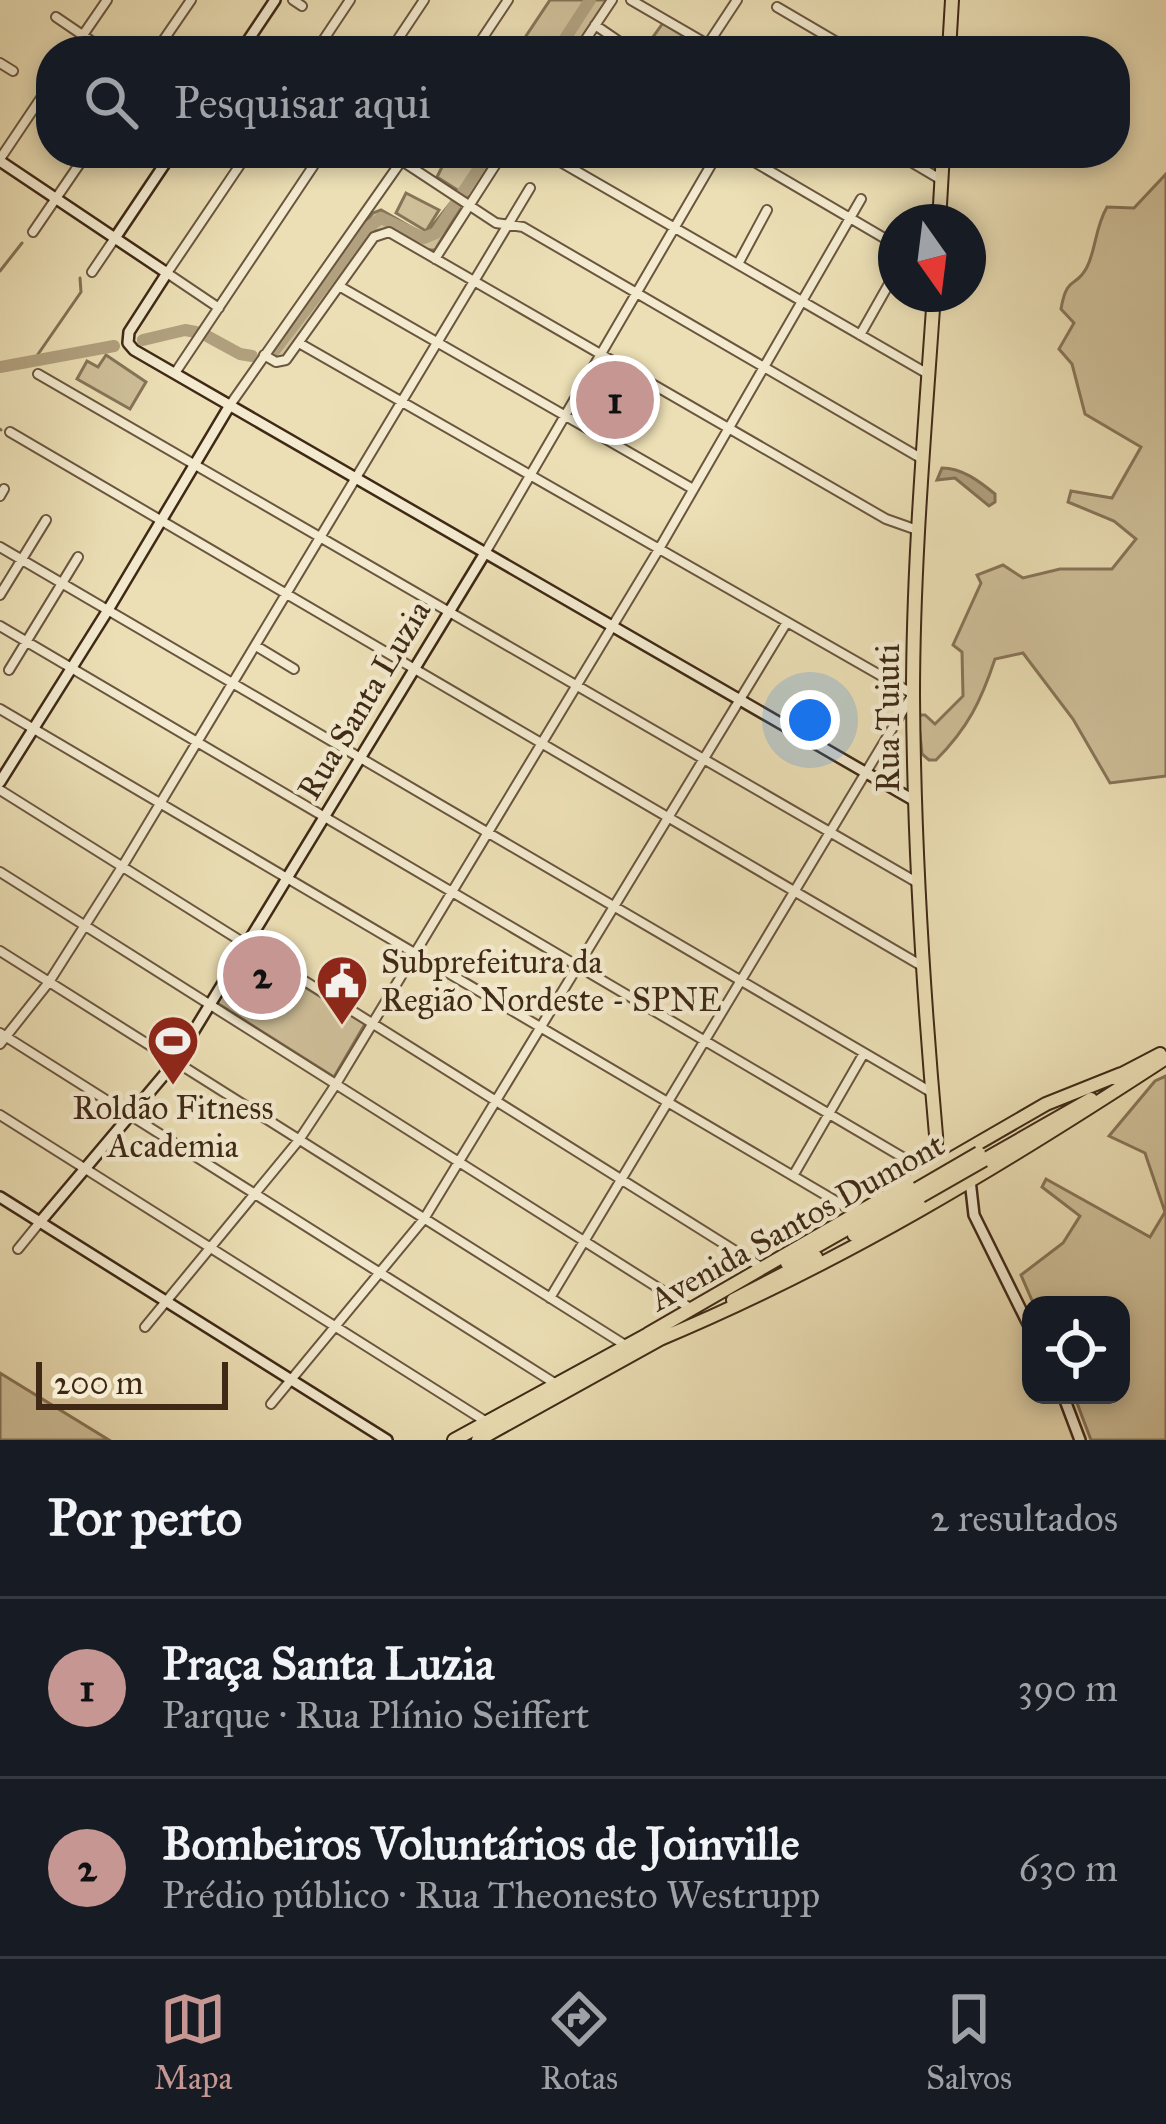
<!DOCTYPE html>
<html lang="pt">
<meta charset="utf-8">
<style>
:root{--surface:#171b24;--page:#20242c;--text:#f1f3f6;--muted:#9ea1a6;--line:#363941;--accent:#c59692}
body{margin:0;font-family:"IM FELL Great Primer",serif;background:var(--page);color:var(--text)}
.controls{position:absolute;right:36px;bottom:36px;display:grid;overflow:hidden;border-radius:24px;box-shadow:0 6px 18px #0003}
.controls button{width:108px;height:108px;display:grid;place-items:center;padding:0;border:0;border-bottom:3px solid var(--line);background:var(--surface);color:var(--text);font:60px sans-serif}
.compass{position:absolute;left:878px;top:204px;width:108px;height:108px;border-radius:50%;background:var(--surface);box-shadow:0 6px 18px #0003;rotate:166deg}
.scale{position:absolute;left:36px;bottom:30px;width:192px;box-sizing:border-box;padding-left:12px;border:6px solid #3f2916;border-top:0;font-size:33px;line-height:42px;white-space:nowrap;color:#3f2916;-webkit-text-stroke:9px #f3eacf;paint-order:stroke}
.you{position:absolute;left:810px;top:720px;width:42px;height:42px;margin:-30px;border:9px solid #fff;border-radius:50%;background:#1a73e8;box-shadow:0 0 0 18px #1a73e833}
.badge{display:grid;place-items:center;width:78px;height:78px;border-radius:50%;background:var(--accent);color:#111;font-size:39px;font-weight:700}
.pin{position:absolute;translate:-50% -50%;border:6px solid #fff;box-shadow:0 3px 12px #0006}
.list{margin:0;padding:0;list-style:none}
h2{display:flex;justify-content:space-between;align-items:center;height:156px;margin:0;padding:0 48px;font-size:51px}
h2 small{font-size:39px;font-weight:400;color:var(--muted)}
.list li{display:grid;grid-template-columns:78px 1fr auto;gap:36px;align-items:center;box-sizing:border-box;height:180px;padding:0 48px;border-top:3px solid var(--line)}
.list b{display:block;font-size:45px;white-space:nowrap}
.list p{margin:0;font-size:39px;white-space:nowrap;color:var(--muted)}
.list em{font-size:39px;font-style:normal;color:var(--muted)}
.icon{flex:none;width:66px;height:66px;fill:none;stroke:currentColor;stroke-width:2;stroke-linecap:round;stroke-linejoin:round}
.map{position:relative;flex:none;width:1166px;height:1440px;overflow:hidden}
.search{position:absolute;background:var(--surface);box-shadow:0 6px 18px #0003;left:36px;right:36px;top:36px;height:132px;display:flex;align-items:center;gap:30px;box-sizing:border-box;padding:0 42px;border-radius:48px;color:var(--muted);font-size:45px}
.sheet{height:516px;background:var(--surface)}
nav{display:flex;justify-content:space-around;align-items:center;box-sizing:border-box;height:168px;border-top:3px solid var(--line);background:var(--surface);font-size:33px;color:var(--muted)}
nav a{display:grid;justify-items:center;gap:6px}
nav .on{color:var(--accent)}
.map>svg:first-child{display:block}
.green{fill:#cfc09a;stroke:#877458;stroke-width:3}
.water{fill:#b1a17f;stroke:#837155;stroke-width:3}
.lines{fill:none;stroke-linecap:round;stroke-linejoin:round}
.stream{stroke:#837155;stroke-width:3}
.river{stroke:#b1a17f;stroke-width:12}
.street-casing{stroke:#6a563e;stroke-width:12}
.secondary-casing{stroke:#3f2916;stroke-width:14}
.primary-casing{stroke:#3f2916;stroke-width:16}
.street{stroke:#f3eacf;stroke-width:8}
.secondary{stroke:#f3eacf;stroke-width:9}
.primary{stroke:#ecdfb5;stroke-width:12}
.primary-bridge-casing{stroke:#3f2916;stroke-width:16;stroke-linecap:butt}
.primary-bridge{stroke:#ecdfb5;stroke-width:12}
.labels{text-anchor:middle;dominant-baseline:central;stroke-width:9;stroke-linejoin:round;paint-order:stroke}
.street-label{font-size:33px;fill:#3f2916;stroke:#f3eacf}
.poi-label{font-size:33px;fill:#3f2916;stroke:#f3eacf;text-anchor:start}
</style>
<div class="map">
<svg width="1166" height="1440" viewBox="0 0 1166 1440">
<rect width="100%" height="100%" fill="#ecdfb5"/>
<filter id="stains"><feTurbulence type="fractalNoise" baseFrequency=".00167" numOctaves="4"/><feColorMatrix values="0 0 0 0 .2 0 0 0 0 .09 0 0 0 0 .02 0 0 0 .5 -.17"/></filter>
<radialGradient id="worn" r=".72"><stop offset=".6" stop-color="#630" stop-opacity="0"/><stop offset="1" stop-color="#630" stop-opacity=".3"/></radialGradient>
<!-- green -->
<path class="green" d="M 550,0 L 607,0 L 574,51 L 516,51 Z
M 663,23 L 707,51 L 653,51 L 653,37 Z
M 449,153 L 497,153 L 470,198 L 437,177 Z
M 1166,174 L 1166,776 L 1110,783 L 1073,719 L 1023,653 L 995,659 C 981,701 968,728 936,760 L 929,760 L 922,754 L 918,715 L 925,715 L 935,724 L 963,696 L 962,652 L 953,645 L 981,583 L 977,575 L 1003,565 L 1023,578 L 1060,569 L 1112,569 L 1136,539 L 1114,521 L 1068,502 L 1071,491 L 1112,498 L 1141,447 L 1085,414 L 1072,364 L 1059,349 L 1074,323 L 1061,309 C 1067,274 1076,289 1087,267 C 1096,249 1095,228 1107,207 L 1134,208 Z
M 406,193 L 439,210 L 426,231 L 396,213 Z
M 453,200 L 461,205 L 459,210 L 435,250 L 424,250 L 390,228 L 375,231 L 289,355 L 279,360 L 271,356 L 373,213 L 381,210 L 425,235 Z
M 106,355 L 146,382 L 130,409 L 77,379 L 87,361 L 98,367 Z
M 603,362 L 654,390 L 626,440 L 575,410 Z
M 248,952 L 365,1024 L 334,1077 L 217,1003 Z
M 1166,1076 L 1166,1440 L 1091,1440 L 1074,1395 L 1121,1395 L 1121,1305 L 1034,1305 L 1021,1275 L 1063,1243 L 1080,1216 L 1042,1187 L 1046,1179 L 1150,1237 L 1165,1212 L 1145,1153 L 1109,1136 L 1155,1081 Z
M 0,1373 L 109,1440 L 0,1440 Z"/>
<!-- water -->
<path class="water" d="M 942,468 C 962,468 979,481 995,494 L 995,502 L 989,506 L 955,478 L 937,480 Z"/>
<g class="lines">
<!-- stream -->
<path class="stream" d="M 0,271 L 22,243
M 34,360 L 81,292 L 80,278
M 0,429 L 1,430"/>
<!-- river -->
<path class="river" d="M 557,51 L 590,0
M 207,336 L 240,354 L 252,356
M 143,340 L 185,330 L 196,332
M 274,351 L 370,226 L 381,218 L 424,238 L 436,233 L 489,153
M 0,367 L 114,346"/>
<!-- street casing -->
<g class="street-casing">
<path id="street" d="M 293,0 L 302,6
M 631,0 L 719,51
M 777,7 L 852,51
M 56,17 L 106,51
M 595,25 L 633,51
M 708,44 L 737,0
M 72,51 L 107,0
M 156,51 L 191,0
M 316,51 L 350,0
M 390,51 L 424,0
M 474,51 L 508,0
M 578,51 L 612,0
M 0,63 L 13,71
M 545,153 L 928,374
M 739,153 L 896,245
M 896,153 L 940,179
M 0,159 L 51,83
M 402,161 L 496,223 L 523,227 L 924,460
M 33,232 L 87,153
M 435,259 L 503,153
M 738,264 L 767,210
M 92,272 L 115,238
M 339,286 L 693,489
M 219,308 L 167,273 L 248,153
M 860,335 L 890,282
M 299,343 L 913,694 L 550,1298
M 264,355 L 276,362 L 286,360 L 374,237 L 389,232 L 886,519 L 920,531
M 175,373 L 322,153
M 38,374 L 918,883
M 230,405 L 407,153
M 10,432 L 922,966
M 0,496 L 4,489
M 0,547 L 931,1092
M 485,553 L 718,153
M 0,595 L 46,520
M 0,626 L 904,1158
M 256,646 L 294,669
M 9,670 L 78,557
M 0,709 L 856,1213
M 0,790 L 761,1267
M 0,872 L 690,1308
M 0,951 L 625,1345
M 0,1033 L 556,1384
M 0,1044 L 49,982 L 122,867 L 530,188
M 0,1115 L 485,1421
M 793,1176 L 864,1053
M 18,1249 L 40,1222
M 145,1327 L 299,1140 L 336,1084 L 659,549 L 861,199
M 271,1404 L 424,1219 L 787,622"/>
</g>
<!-- secondary casing -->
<g class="secondary-casing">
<path id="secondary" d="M 241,51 L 275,0
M 0,161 L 167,273 L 129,332 L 128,343 L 134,350 L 915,801
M 115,238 L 172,153
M 0,782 L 108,610 L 230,405
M 970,1180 L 974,1215 L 1031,1330
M 0,1197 L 387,1440
M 40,1222 L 175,1062 L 485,553
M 1063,1395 L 1080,1440"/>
</g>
<!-- primary casing -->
<g class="primary-casing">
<path id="primary" d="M 949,51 L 952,0
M 939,222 L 943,153
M 934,294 C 925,427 913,563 913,696 C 914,843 923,990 936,1135 C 938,1157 924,1180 945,1194
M 1114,1078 L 1160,1054
M 984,1160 L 1091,1099
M 854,1235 L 921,1196
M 787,1263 L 917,1189
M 733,1300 L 816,1257
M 648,1334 L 1046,1104 L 1121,1074
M 660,1339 C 838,1265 1004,1164 1166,1058
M 454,1440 L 652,1332
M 478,1440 L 662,1338"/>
</g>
<!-- street -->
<use href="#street" class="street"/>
<!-- secondary -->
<use href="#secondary" class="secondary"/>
<!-- primary -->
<use href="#primary" class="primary"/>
<!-- primary-bridge casing -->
<g class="primary-bridge-casing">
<path id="primary-bridge" d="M 917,1189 L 979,1153
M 921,1196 L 984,1160"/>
</g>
<!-- primary-bridge -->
<use href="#primary-bridge" class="primary-bridge"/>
</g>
<!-- icons -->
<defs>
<g id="civic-pin" transform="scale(2.7)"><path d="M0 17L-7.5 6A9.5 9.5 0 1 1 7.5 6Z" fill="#8f2418" stroke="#f3eacf"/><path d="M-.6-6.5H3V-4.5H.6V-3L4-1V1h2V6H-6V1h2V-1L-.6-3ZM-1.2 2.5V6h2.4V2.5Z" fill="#fff"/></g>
<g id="stadium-pin" transform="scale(2.7)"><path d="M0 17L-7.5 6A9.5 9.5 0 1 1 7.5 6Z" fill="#8f2418" stroke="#f3eacf"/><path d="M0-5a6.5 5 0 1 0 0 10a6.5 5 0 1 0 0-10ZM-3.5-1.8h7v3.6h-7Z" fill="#fff"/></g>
</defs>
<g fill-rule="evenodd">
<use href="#civic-pin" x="342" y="981"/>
<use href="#stadium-pin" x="173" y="1041"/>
</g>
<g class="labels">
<!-- street labels -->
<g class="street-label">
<text transform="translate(364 700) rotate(-59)">Rua Santa Luzia</text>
<text transform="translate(888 718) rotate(-90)">Rua Tuiuti</text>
<text transform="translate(797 1222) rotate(-29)">Avenida Santos Dumont</text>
</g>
<!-- poi labels -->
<g class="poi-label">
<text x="381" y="962">Subprefeitura da<tspan x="381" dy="38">Região Nordeste - SPNE</tspan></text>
<text x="173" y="1108" text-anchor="middle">Roldão Fitness<tspan x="173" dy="38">Academia</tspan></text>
</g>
</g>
<rect width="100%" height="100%" filter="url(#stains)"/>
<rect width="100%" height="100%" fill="url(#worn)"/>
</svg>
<div class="controls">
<button><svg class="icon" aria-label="locate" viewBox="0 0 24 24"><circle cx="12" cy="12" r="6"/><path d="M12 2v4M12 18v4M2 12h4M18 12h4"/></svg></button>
</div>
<svg class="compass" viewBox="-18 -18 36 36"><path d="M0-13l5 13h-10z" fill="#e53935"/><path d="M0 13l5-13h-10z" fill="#9ea1a6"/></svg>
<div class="scale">200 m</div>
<div class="you"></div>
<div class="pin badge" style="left:615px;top:400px">1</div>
<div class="pin badge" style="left:262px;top:975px">2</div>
<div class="search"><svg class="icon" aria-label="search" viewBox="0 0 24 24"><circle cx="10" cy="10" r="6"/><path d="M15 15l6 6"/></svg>Pesquisar aqui</div>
</div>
<section class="sheet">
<h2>Por perto<small>2 resultados</small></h2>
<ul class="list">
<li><span class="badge">1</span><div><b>Praça Santa Luzia</b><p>Parque · Rua Plínio Seiffert</p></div><em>390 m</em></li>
<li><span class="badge">2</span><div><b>Bombeiros Voluntários de Joinville</b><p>Prédio público · Rua Theonesto Westrupp</p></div><em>630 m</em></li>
</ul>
</section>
<nav>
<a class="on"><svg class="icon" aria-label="map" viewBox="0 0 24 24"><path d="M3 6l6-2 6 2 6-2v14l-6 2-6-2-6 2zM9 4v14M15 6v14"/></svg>Mapa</a>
<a><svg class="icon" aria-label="directions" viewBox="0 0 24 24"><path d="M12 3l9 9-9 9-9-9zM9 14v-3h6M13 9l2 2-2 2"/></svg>Rotas</a>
<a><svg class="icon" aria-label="saved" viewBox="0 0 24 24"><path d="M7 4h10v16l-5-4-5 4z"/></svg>Salvos</a>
</nav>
